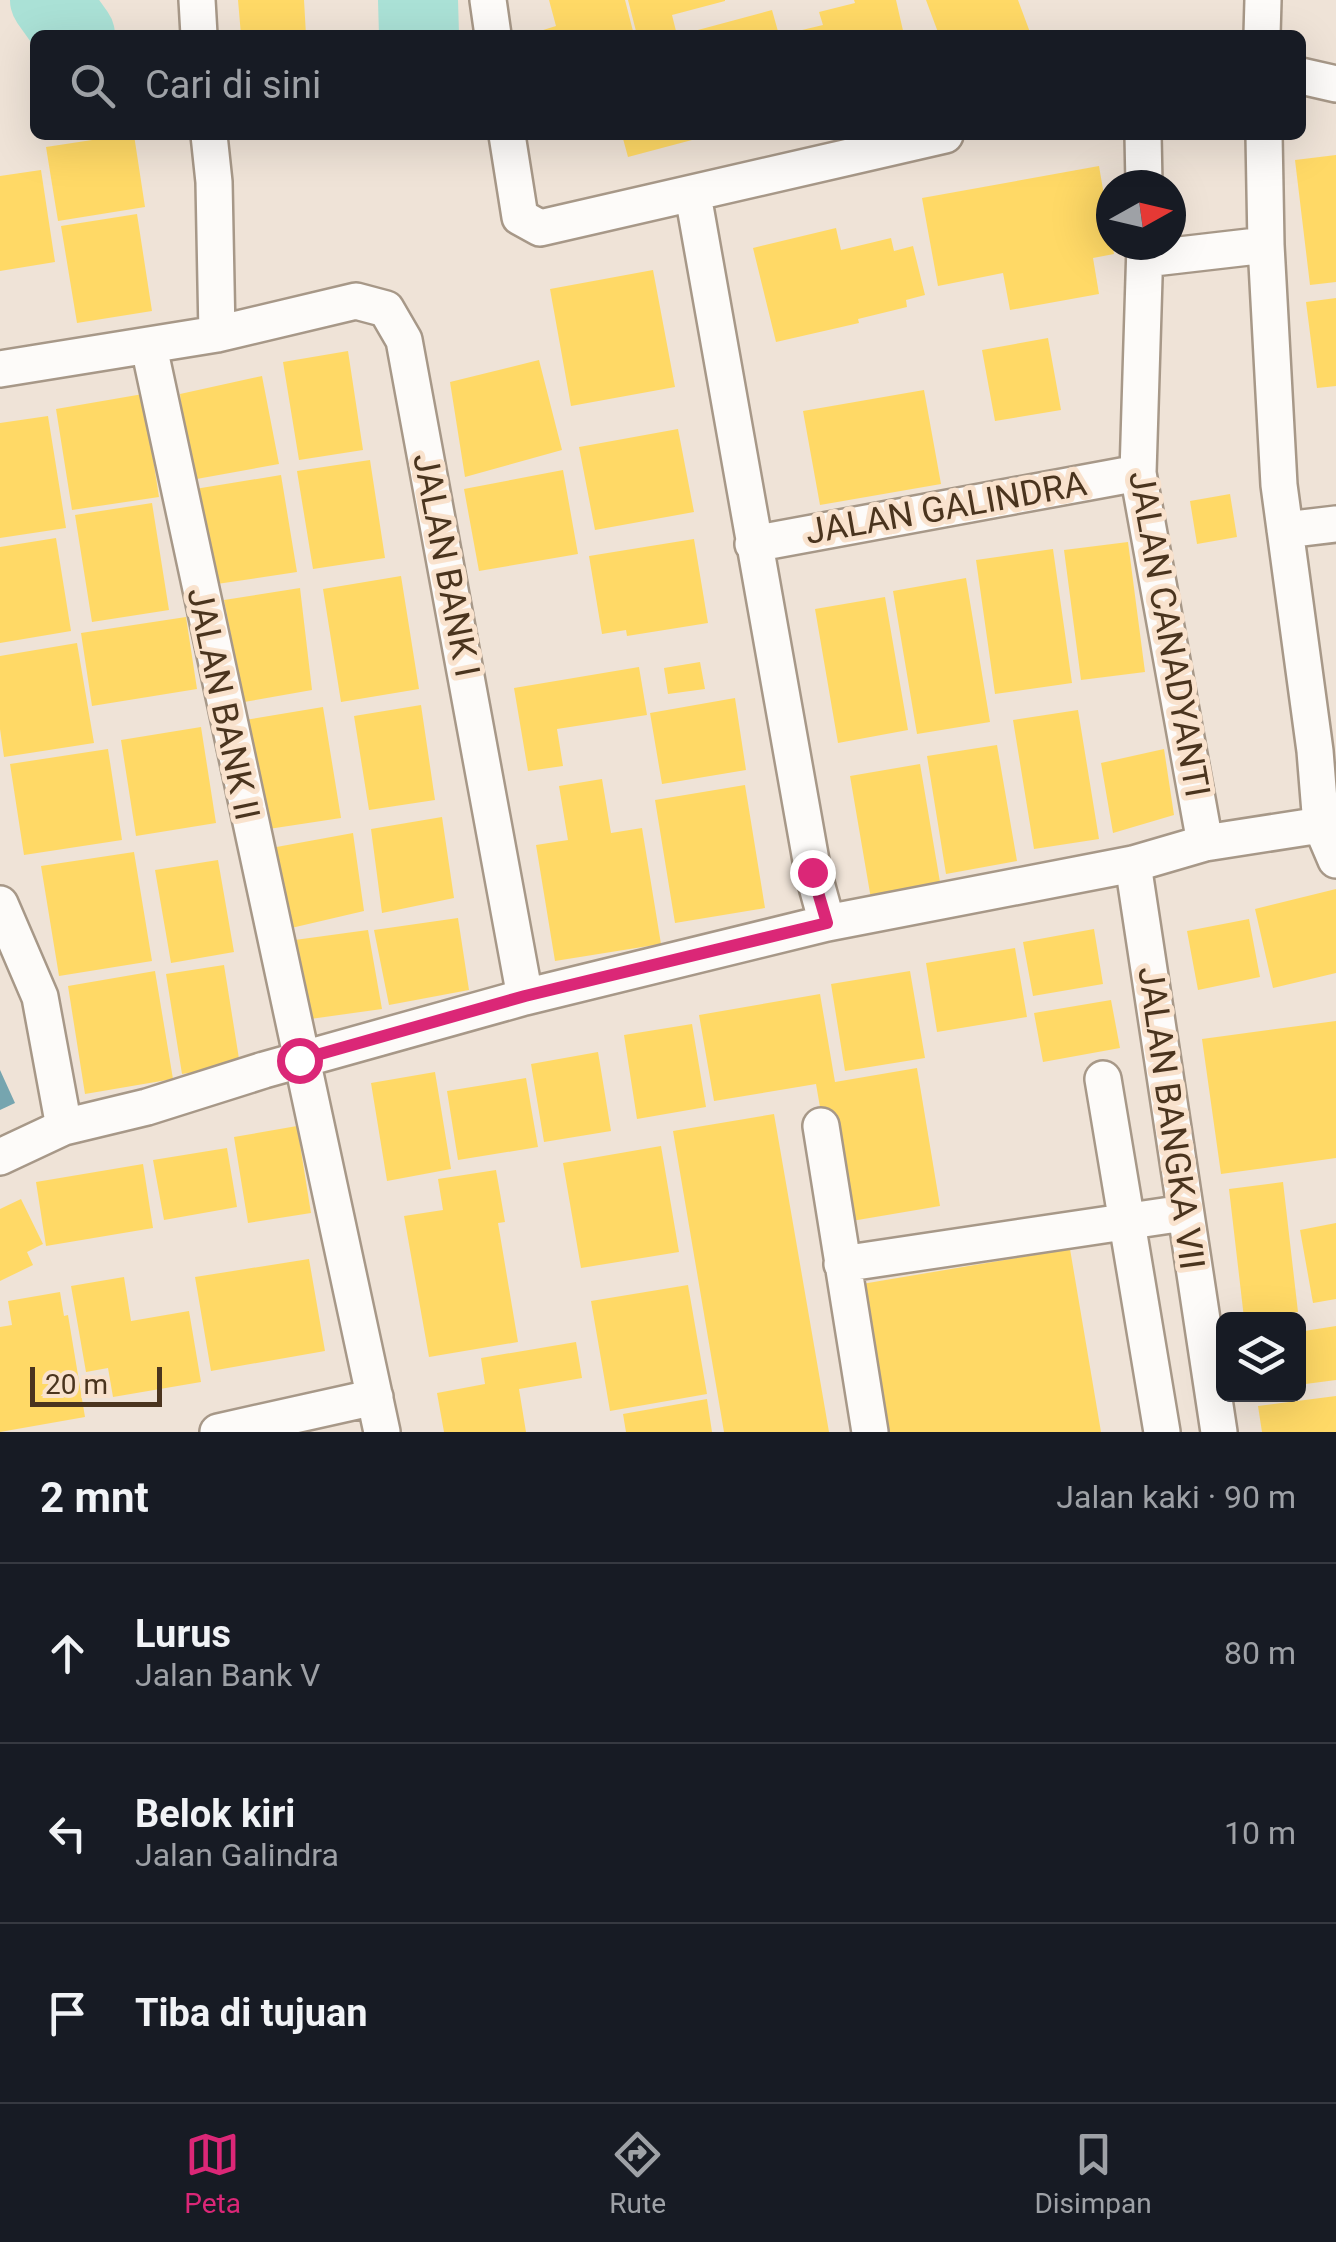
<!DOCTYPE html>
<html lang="id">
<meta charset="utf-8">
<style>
:root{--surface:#171b24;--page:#242831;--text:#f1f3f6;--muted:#9ea1a6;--line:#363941;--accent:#db2777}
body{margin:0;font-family:Roboto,sans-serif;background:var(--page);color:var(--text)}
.controls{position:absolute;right:30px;bottom:30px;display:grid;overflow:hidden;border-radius:15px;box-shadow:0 10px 40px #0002}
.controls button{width:90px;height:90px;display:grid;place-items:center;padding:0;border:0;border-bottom:2px solid var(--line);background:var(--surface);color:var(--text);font:50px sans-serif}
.compass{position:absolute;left:1096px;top:170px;width:90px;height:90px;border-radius:50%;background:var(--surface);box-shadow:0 10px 40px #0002;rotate:82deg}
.scale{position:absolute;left:30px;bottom:25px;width:132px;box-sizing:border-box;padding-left:10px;border:5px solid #4a341e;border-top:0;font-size:28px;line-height:35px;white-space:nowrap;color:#4a341e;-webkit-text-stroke:8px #f9e2cd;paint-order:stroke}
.stop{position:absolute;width:30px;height:30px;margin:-22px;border:8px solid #db2777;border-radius:50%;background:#fff}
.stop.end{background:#db2777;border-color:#fff;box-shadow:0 2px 10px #0008}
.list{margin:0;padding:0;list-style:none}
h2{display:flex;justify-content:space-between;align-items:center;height:130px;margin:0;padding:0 40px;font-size:42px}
h2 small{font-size:32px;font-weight:400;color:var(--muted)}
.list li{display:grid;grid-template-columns:65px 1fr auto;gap:30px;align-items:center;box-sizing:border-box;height:180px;padding:0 40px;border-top:2px solid var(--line)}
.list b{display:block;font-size:38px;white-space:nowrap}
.list p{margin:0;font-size:32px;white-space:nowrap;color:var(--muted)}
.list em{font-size:32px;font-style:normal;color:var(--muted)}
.icon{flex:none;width:55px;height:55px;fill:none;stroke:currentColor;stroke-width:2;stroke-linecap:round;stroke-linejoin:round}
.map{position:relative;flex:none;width:1336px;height:1432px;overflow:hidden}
.search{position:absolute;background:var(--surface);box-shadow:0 10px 40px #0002;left:30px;right:30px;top:30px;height:110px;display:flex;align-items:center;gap:25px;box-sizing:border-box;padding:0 35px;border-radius:15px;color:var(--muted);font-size:38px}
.sheet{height:670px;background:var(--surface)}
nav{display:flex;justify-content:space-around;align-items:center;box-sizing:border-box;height:140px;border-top:2px solid var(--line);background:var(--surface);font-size:28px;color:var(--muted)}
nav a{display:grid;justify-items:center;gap:5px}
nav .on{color:var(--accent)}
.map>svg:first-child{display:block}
.homes{fill:#ffd966}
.public{fill:#76a5af}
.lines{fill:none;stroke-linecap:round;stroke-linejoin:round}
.river{stroke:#aae1d6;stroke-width:80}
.minor-casing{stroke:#a79888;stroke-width:40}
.minor{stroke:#fdfbf9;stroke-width:35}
.route{stroke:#db2777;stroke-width:12}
.labels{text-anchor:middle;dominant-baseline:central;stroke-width:10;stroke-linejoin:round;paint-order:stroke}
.street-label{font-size:35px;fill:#4a341e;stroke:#f9e2cd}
</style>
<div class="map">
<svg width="1336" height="1432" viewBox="0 0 1336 1432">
<rect width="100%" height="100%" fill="#efe3d7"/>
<!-- homes -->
<path class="homes" d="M 238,0 L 304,0 L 306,35 L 241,35 Z
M 549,0 L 625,0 L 634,35 L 527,35 L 556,26 Z
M 628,0 L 725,0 L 725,1 L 672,15 L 677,35 L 637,35 Z
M 854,0 L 896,0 L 904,35 L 803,35 L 802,30 L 823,25 L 819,12 L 855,3 Z
M 926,0 L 1018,0 L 1031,35 L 939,35 Z
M 772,10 L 779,35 L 684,35 L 683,34 Z
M 125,135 L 134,135 L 145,207 L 58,221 L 46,147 Z
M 622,135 L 706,135 L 707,136 L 628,157 Z
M 1336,155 L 1336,282 L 1310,285 L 1295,160 Z
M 1099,166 L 1114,254 L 1093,258 L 1099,294 L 1010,310 L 1003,273 L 938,286 L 922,198 Z
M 41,170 L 55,262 L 0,271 L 0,176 Z
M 137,214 L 152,311 L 77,323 L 61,226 Z
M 836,228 L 841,250 L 891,238 L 894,251 L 913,246 L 925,295 L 906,300 L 907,307 L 858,319 L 859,323 L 776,342 L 753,248 Z
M 653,270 L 675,387 L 571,406 L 550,289 Z
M 1336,298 L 1336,386 L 1317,388 L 1306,302 Z
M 1048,338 L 1061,410 L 995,421 L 982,350 Z
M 348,351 L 363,450 L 299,460 L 283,362 Z
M 539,360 L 562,450 L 465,477 L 450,382 Z
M 262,376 L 279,464 L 191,480 L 180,394 Z
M 924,390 L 941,484 L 820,505 L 803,411 Z
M 143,394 L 159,497 L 72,510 L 56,409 Z
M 48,416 L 66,528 L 0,538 L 0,423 Z
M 678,429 L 694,512 L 595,530 L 579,447 Z
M 370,460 L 385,558 L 313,569 L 297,471 Z
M 563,470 L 578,554 L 479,571 L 464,489 Z
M 281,475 L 297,572 L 210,585 L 195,489 Z
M 1230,494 L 1237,537 L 1197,544 L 1190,501 Z
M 152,503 L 169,610 L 92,622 L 75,515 Z
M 56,538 L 71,631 L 0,643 L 0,547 Z
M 694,539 L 708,623 L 627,636 L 626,630 L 602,634 L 589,556 Z
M 1128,542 L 1145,672 L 1081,680 L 1064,550 Z
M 1053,549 L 1072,683 L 995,694 L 976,560 Z
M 401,576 L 419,689 L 341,702 L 323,589 Z
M 966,578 L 990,722 L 917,734 L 893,591 Z
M 300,588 L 312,690 L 244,702 L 224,600 Z
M 885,597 L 908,730 L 838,743 L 815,609 Z
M 186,617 L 197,689 L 92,706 L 81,633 Z
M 77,643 L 94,743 L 4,757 L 0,729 L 0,656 Z
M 700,662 L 705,689 L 668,694 L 664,668 Z
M 639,667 L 647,715 L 557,729 L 563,766 L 528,771 L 514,688 Z
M 735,698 L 746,770 L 662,784 L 650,713 Z
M 421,705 L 435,800 L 369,810 L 354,716 Z
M 323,707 L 341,818 L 262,830 L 245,720 Z
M 1078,710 L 1099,839 L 1034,849 L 1013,720 Z
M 201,727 L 216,823 L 136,836 L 121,740 Z
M 997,745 L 1017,861 L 946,874 L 927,756 Z
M 108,749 L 122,840 L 24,855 L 10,764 Z
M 1164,749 L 1174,815 L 1113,833 L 1101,763 Z
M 920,764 L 941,888 L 871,899 L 850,776 Z
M 602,779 L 611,833 L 642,828 L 661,944 L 555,961 L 536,845 L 568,840 L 559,786 Z
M 745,785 L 765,908 L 675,923 L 655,800 Z
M 442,817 L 454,898 L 382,913 L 371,829 Z
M 353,833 L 364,911 L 287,929 L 271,848 Z
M 134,852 L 152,961 L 59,976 L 41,866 Z
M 218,860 L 234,952 L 171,963 L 155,870 Z
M 1336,889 L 1336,973 L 1273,988 L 1255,909 Z
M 458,918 L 469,990 L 389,1005 L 374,930 Z
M 1249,919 L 1260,977 L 1198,990 L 1187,931 Z
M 1094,929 L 1103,984 L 1033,996 L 1023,942 Z
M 368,930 L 382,1009 L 296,1021 L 280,942 Z
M 1015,948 L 1027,1017 L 937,1032 L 926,963 Z
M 224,965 L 240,1065 L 182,1074 L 166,974 Z
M 155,971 L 173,1079 L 85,1094 L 68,986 Z
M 910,971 L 925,1058 L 845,1071 L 831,984 Z
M 820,994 L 835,1082 L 917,1068 L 940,1206 L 840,1223 L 816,1084 L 714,1101 L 699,1015 Z
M 1111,1000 L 1120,1048 L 1043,1062 L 1034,1013 Z
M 1336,1021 L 1336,1158 L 1221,1174 L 1202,1039 Z
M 692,1024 L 706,1107 L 637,1119 L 624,1035 Z
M 598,1052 L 611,1131 L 544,1142 L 531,1064 Z
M 435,1072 L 451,1169 L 387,1181 L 371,1083 Z
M 526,1078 L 538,1147 L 458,1160 L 447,1091 Z
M 774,1114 L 795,1235 L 829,1432 L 724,1432 L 673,1131 Z
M 297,1126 L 311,1213 L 248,1223 L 234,1137 Z
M 661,1146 L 679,1252 L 581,1268 L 563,1163 Z
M 227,1148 L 237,1207 L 164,1220 L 153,1160 Z
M 143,1164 L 153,1228 L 46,1246 L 36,1182 Z
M 496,1170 L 505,1222 L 498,1223 L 518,1342 L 429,1357 L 404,1216 L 443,1210 L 438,1179 Z
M 1283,1182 L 1298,1312 L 1244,1318 L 1229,1189 Z
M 21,1199 L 43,1244 L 27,1252 L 33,1265 L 0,1281 L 0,1209 Z
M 1336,1223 L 1336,1299 L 1313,1303 L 1300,1230 Z
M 1070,1249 L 1101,1432 L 881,1432 L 856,1285 Z
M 309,1259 L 325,1351 L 211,1371 L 195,1277 Z
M 124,1277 L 131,1321 L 189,1311 L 201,1382 L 113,1397 L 108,1368 L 86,1372 L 71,1286 Z
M 688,1285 L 707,1394 L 610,1411 L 591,1301 Z
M 60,1292 L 64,1316 L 68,1315 L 85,1417 L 0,1432 L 0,1327 L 12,1325 L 8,1301 Z
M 1336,1326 L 1336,1380 L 1298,1385 L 1298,1332 Z
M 576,1342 L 582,1378 L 519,1389 L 526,1432 L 444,1432 L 437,1393 L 485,1384 L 481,1358 Z
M 1336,1396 L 1336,1432 L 1262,1432 L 1258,1406 Z
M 707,1399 L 712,1432 L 626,1432 L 623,1414 Z"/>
<!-- public -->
<path class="public" d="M 0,1070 L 15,1103 L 0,1110 Z"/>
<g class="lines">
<!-- river -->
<path class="river" d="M 50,0 L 75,35
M 418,0 L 419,35"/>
<!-- minor casing -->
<g class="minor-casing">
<path id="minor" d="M 197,0 L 199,35
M 488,0 L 493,35
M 1262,35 L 1263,0
M 1301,76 L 1336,84
M 209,135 L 214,182 L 217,334
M 507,135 L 520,217 L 540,228 L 945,135
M 1143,135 L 1144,185
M 1264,135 L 1266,245 L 1279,485 L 1315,751 L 1321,825 L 1336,860
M 693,195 L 813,872 L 827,923
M 1145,245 L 1138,473 L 1205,843
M 1145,259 L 1266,245
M 149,347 L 382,1432
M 0,369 L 217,334 L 356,301 L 386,309 L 404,340 L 525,997
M 1285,530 L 1336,524
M 753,544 L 1138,473
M 1133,864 L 1219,1432
M 0,904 L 40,997 L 64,1127
M 1103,1079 L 1162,1432
M 821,1126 L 870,1432
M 0,1157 L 64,1127 L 147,1107 L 264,1070 L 525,997 L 827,923 L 1133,864 L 1205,843 L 1321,825
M 842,1264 L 1184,1213
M 218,1432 L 375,1397"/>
</g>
<!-- minor -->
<use href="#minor" class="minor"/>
</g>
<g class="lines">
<!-- route -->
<path class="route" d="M 299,1060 L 525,996 L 827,923 L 812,872"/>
</g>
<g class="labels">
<!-- street labels -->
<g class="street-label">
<text transform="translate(946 508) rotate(-10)">JALAN GALINDRA</text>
<text transform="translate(446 565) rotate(79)">JALAN BANK I</text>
<text transform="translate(1169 634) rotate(80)">JALAN CANADYANTI</text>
<text transform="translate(223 704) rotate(78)">JALAN BANK II</text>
<text transform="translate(1171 1118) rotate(82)">JALAN BANGKA VII</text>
</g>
</g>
</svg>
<div class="controls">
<button><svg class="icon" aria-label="layers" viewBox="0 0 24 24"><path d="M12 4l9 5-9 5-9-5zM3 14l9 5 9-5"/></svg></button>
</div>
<svg class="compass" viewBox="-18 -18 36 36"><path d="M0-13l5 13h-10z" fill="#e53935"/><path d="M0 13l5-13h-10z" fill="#9ea1a6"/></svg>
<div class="scale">20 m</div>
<div class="stop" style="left:299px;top:1060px"></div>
<div class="stop end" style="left:812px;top:872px"></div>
<div class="search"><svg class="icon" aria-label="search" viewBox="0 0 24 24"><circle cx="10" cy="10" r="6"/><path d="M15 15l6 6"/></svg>Cari di sini</div>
</div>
<section class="sheet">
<h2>2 mnt<small>Jalan kaki · 90 m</small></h2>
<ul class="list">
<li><svg class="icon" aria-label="ahead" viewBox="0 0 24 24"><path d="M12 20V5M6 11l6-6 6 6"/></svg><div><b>Lurus</b><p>Jalan Bank V</p></div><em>80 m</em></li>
<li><svg class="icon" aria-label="left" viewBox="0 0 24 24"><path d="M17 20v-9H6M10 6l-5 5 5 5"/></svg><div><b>Belok kiri</b><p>Jalan Galindra</p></div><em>10 m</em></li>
<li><svg class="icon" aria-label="arrive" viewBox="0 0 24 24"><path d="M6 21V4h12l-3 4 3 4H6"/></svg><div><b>Tiba di tujuan</b></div></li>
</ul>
</section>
<nav>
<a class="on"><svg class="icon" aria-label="map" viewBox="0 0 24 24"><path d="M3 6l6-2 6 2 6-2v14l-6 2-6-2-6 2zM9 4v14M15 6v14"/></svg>Peta</a>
<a><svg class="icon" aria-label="directions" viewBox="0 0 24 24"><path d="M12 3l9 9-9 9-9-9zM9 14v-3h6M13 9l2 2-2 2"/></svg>Rute</a>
<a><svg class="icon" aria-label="saved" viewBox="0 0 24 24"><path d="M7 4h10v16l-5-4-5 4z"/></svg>Disimpan</a>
</nav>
